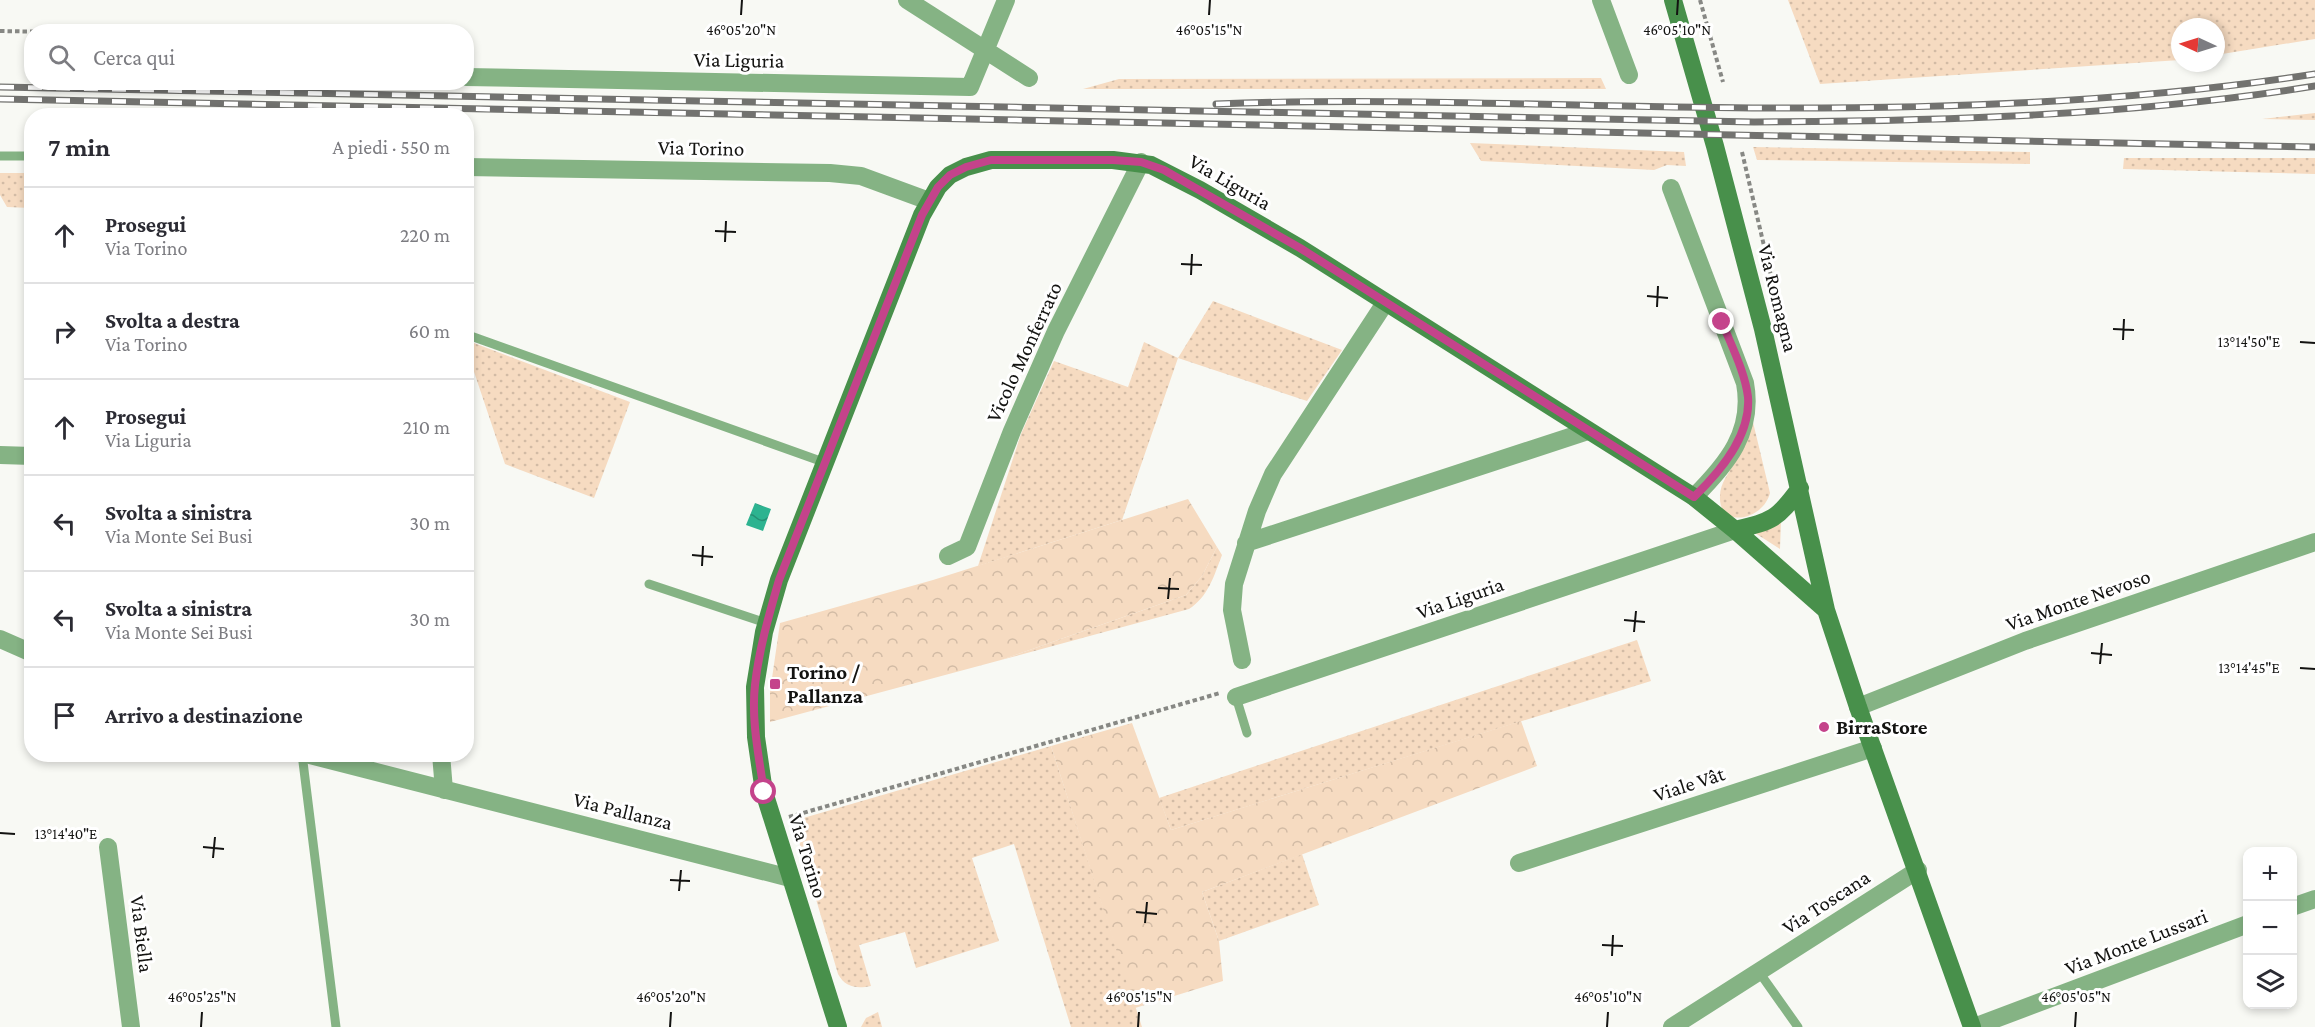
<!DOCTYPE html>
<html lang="it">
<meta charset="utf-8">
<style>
:root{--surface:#fff;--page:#f2f2f3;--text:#2b2b33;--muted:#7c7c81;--line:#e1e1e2}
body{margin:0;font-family:"Crimson Pro",serif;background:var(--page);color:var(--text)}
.controls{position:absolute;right:18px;bottom:18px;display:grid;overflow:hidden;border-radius:12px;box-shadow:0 3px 9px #0003}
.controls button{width:54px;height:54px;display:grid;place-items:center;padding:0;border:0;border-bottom:2px solid var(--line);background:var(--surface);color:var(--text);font:30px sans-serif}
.compass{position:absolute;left:2171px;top:18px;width:54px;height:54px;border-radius:50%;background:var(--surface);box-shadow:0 3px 9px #0003;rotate:274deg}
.stop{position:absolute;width:18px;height:18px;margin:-14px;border:4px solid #c4438b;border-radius:50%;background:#fff}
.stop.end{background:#c4438b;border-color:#fff;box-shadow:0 2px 6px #0008}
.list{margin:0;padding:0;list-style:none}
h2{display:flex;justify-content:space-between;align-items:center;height:78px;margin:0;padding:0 24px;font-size:26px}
h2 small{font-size:20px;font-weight:400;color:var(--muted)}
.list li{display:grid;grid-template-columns:39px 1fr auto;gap:18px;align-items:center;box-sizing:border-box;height:96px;padding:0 24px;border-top:2px solid var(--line)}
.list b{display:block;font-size:22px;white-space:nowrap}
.list p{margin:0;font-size:20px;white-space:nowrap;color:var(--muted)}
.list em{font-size:20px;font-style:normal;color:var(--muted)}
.icon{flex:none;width:33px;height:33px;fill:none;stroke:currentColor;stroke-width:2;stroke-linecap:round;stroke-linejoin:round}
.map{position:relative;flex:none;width:2315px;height:1027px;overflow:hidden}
.search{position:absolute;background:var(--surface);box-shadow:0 3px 9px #0003;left:24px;top:24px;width:450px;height:66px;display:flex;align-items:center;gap:15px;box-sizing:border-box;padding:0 21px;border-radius:24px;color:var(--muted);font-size:22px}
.panel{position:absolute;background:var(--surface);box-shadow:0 3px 9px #0003;left:24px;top:108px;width:450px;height:654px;border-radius:24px}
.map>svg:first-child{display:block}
.grass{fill:url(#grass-dots)}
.forest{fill:url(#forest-crowns)}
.water{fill:url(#water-waves)}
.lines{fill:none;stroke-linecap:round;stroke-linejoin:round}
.path{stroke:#878884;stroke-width:4;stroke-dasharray:4.5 3;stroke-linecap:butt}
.lane{stroke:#85b384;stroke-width:9}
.street{stroke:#85b384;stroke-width:18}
.secondary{stroke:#48904b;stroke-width:18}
.rail-casing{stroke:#72726f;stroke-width:7}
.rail{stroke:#fff;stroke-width:4.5;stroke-dasharray:14;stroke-linecap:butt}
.route{stroke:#c4438b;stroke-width:8}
.ticks{fill:none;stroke:#131311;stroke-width:2}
.poi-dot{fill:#c4438b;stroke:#fff;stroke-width:2}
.labels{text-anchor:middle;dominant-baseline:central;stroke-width:6;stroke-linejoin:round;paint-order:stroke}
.street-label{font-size:21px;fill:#131311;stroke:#fff}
.poi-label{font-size:21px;font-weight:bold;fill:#131311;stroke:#fff;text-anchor:start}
.ticks-label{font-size:15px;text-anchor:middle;fill:#131311;stroke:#fff;stroke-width:6;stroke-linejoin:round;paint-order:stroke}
</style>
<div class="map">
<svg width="2315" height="1027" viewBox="0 0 2315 1027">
<defs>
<pattern id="grass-dots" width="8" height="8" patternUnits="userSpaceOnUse" patternTransform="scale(1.5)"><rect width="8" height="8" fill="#f6dbc1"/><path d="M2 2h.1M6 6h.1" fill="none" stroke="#d2bba5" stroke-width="1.8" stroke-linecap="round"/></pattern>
<pattern id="forest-crowns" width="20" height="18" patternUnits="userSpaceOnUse" patternTransform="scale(1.5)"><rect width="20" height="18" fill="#f6dbc1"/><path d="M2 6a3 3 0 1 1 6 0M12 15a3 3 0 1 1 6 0" fill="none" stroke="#d2bba5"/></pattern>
<pattern id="water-waves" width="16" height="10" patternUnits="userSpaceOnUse" patternTransform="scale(1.5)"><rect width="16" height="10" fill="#2db390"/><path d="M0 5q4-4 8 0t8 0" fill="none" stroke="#259074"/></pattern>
</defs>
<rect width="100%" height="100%" fill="#f8f9f4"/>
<!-- grass -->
<path class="grass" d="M 1788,0 L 2315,0 L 2315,39 L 2216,55 L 2216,27 L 2180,27 L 2180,60 L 1820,84 Z
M 1601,78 L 1606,89 L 1083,89 L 1119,79 Z
M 2315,113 L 2315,120 L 2262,119 Z
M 1470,143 L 1684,152 L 1686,166 L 1667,165 L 1654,170 L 1481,161 Z
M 1753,147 L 2030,152 L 2030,164 L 1757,160 Z
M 2124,158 L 2315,158 L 2315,174 L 2123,169 Z
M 0,173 L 31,173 L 31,208 L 7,207 L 0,195 Z
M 1213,301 L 1342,350 L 1307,401 L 1178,358 L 1122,520 L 978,566 L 1021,434 L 1054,361 L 1128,387 L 1144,342 L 1178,358 Z
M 466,340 L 630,402 L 594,498 L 505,464 L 467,351 Z
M 1752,418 L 1770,493 C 1763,521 1718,529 1720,496 C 1720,483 1729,473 1735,462 C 1742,448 1747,433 1752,418 Z
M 1781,521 L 1780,549 L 1755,533 Z
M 1217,547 L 1222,555 C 1214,576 1208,597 1189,609 L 1001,660 L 1186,595 L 1202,576 Z
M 1637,640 L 1651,681 L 1171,830 L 1159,798 Z
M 1051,746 L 1142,1027 L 1071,1027 L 1014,844 L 972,858 L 999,941 L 916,968 L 905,932 L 859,945 L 871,986 C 856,989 845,987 838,974 L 793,821 Z
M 1302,854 L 1319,905 L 1219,941 L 1202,892 Z
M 878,1012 L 882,1027 L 861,1027 L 866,1018 Z"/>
<!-- forest -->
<path class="forest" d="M 1188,499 L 1217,547 L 1202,576 L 1186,595 L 1001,660 L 770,722 L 770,692 L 780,623 L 933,580 Z
M 1521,721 L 1537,766 L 1202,892 L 1219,941 L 1223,981 L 1135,1008 L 1051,746 L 1132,723 L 1171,830 Z"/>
<!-- water -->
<path class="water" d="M 755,503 L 771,509 L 763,531 L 746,525 Z"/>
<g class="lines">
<!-- path -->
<path class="path" d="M 1700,0 L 1723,82
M 0,31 L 56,32
M 1742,152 L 1776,297
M 789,817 L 1220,693"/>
<!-- lane -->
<path class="lane" d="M 0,156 L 32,156
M 468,335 L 826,463
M 649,584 L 766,623
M 1236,697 L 1247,733
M 302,754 L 336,1027
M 1759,972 L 1798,1027"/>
<!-- street -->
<path class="street" d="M 907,0 L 1029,78
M 1601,0 L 1629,75
M 466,77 L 970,87 L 1006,0
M 466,167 L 830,173 L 861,176 L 929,201
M 1671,188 L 1745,383 C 1754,432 1727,464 1694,497
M 0,455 L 32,456
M 1246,543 L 1588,431
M 948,556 L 967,547 L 1012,431 L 1056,331 L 1141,162
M 0,639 L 32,653
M 1242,660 L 1232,610 L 1234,584 L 1257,511 L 1273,474 L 1385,303
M 1236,697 L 1735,530
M 1858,707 L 2025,641 L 2315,542
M 306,754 L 790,878
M 441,754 L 444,790
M 108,847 L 131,1027
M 1519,863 L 1873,748
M 2292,907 L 2315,899
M 1672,1027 L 1918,870
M 1974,1027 L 2248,924"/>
<!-- secondary -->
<path class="secondary" d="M 1673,0 L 1715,146 L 1763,329 L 1826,610 L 1858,707 L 1972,1027
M 1735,530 C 1772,521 1777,520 1800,488
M 838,1027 L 764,792 L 756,737 L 755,687 L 764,632 L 779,580 L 922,215 L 938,187 L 950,175 L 966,167 L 991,160 L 1113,160 L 1151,165 L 1200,190 L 1300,248 L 1694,497 L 1735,530 L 1826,610"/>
<!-- rail casing -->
<g class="rail-casing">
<path id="rail" d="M 0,87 L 1754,122 C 1941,121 2129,116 2315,86
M 0,99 L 2315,147
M 1216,104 C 1395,97 1573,107 1752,108 C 1940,109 2129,103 2315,74"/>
</g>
<!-- rail -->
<use href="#rail" class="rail"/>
</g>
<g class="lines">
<!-- route -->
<path class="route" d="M 764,792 C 759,757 751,720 755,685 C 759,649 769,615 779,580 L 922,215 L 938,187 L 950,175 L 966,167 L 991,160 L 1113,160 L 1141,162 L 1164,170 L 1300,248 L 1694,497 C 1720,472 1751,436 1748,397 C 1745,372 1731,345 1722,322"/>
</g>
<!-- ticks -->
<path class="ticks" d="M 741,15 L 742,0M 1209,15 L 1210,0M 1677,15 L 1678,0M 715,231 L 736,232M 725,242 L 726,221M 1181,264 L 1202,265M 1191,275 L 1192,254M 1647,296 L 1668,298M 1657,307 L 1658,286M 2113,329 L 2134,330M 2123,340 L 2124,319M 2300,342 L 2315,343M 692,555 L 713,557M 702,566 L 703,546M 1158,588 L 1179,589M 1168,599 L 1170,578M 1624,620 L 1645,622M 1634,632 L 1636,611M 2091,653 L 2112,655M 2100,664 L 2102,643M 2300,668 L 2315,669M 0,833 L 15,834M 203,847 L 224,849M 213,858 L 215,837M 670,880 L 690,881M 679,891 L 681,870M 1136,912 L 1157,914M 1145,923 L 1147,902M 1602,945 L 1623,946M 1612,956 L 1613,935M 201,1027 L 202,1012M 670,1027 L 671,1012M 1138,1027 L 1139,1012M 1607,1027 L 1608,1012M 2075,1027 L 2076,1012"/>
<!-- markers -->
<g class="poi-dot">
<rect x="769" y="678" width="12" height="12" rx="3"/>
<circle cx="1824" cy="727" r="6"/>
</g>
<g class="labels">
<!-- street labels -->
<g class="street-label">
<text transform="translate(739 60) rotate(1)">Via Liguria</text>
<text transform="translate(701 148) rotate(1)">Via Torino</text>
<text transform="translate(1230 182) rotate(30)">Via Liguria</text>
<text transform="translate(1778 298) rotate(76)">Via Romagna</text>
<text transform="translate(1024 352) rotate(-65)">Vicolo Monferrato</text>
<text transform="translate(1460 598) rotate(-19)">Via Liguria</text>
<text transform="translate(2078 600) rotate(-19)">Via Monte Nevoso</text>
<text transform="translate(1689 784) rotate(-18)">Viale Vât</text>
<text transform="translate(623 811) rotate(14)">Via Pallanza</text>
<text transform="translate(808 856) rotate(73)">Via Torino</text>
<text transform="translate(1826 902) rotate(-33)">Via Toscana</text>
<text transform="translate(142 934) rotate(83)">Via Biella</text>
<text transform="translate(2136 942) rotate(-21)">Via Monte Lussari</text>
</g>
<!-- poi labels -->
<g class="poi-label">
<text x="787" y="672">Torino /<tspan x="787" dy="24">Pallanza</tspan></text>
<text x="1836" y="727">BirraStore</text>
</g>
</g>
<g class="ticks-label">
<text x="741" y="35">46°05'20"N</text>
<text x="1209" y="35">46°05'15"N</text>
<text x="1677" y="35">46°05'10"N</text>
<text x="2249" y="347">13°14'50"E</text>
<text x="2249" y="673">13°14'45"E</text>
<text x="66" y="839">13°14'40"E</text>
<text x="202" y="1002">46°05'25"N</text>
<text x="671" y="1002">46°05'20"N</text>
<text x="1139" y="1002">46°05'15"N</text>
<text x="1608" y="1002">46°05'10"N</text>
<text x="2076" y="1002">46°05'05"N</text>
</g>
</svg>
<div class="controls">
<button>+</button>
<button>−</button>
<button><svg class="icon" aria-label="layers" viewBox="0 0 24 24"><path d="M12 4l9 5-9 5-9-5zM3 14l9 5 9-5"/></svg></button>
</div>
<svg class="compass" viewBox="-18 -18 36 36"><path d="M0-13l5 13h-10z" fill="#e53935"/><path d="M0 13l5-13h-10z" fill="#7c7c81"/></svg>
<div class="stop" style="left:764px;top:792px"></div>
<div class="stop end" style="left:1722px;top:322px"></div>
<div class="search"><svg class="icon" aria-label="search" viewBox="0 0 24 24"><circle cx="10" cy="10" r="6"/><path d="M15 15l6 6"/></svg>Cerca qui</div>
<section class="panel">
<h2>7 min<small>A piedi · 550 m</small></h2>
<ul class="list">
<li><svg class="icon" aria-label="ahead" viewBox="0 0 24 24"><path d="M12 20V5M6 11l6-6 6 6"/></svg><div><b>Prosegui</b><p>Via Torino</p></div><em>220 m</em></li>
<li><svg class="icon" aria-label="right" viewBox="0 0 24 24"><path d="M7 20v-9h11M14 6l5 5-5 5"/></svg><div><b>Svolta a destra</b><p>Via Torino</p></div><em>60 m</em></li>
<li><svg class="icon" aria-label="ahead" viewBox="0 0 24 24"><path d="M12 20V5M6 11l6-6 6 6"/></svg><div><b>Prosegui</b><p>Via Liguria</p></div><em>210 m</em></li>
<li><svg class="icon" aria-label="left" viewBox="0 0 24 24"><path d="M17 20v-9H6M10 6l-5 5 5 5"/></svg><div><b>Svolta a sinistra</b><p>Via Monte Sei Busi</p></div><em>30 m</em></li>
<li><svg class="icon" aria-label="left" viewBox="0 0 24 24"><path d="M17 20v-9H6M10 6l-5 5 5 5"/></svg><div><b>Svolta a sinistra</b><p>Via Monte Sei Busi</p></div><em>30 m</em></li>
<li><svg class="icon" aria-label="arrive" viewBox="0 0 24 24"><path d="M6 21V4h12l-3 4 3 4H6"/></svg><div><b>Arrivo a destinazione</b></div></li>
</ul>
</section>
</div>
